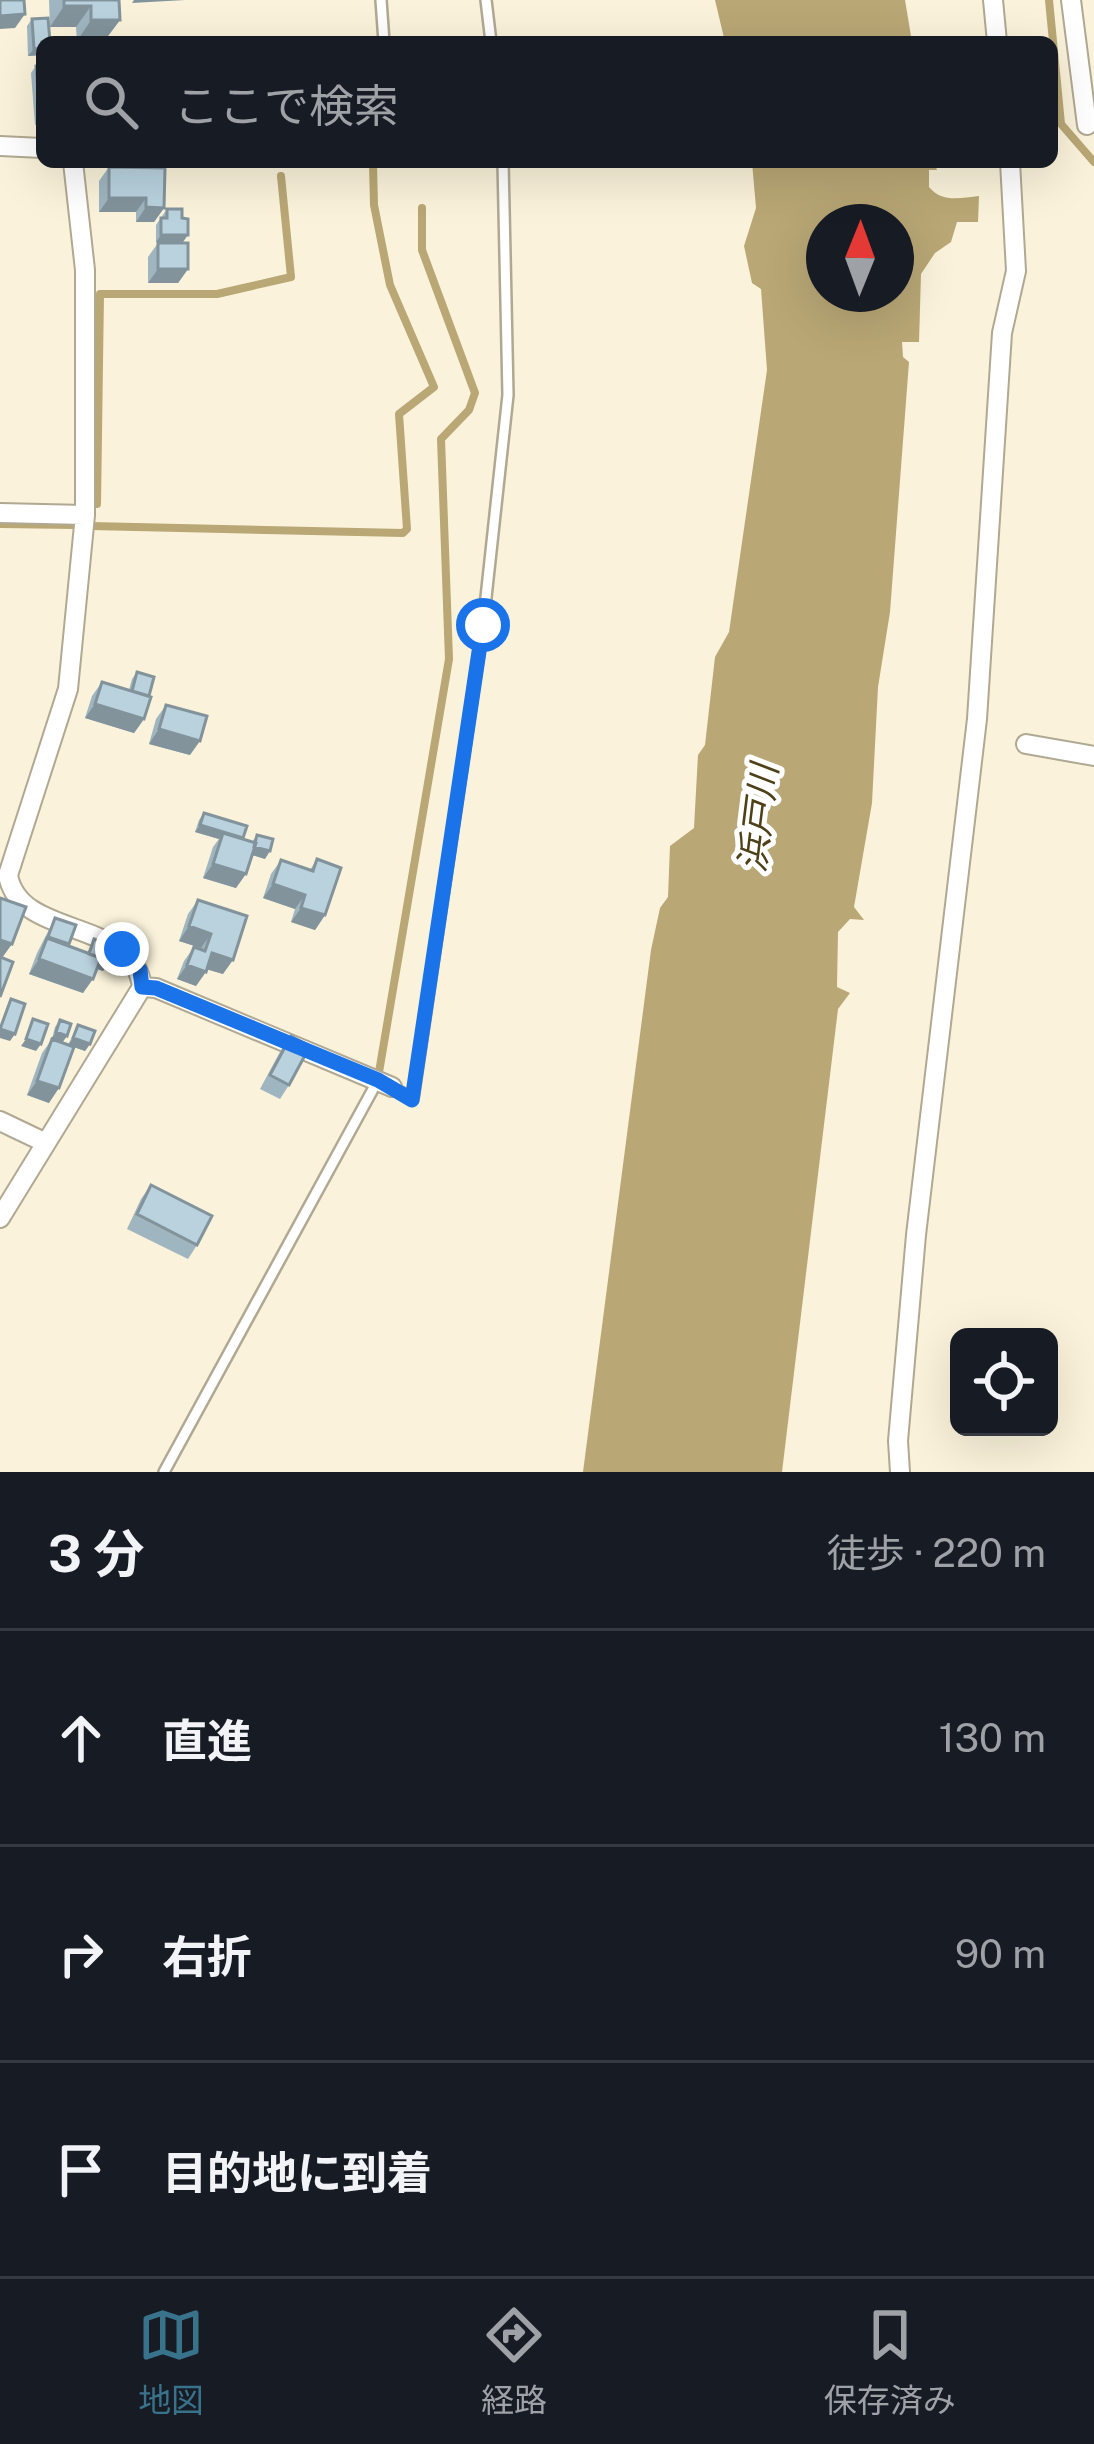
<!DOCTYPE html>
<html lang="ja">
<meta charset="utf-8">
<style>
:root{--surface:#171b24;--page:#242831;--text:#f1f3f6;--muted:#9ea1a6;--line:#363941;--accent:#38728b}
body{margin:0;font-family:"Public Sans","Noto Sans JP",sans-serif;background:var(--page);color:var(--text)}
.controls{position:absolute;right:36px;bottom:36px;display:grid;overflow:hidden;border-radius:18px;box-shadow:0 12px 48px #0002}
.controls button{width:108px;height:108px;display:grid;place-items:center;padding:0;border:0;border-bottom:3px solid var(--line);background:var(--surface);color:var(--text);font:60px sans-serif}
.compass{position:absolute;left:806px;top:204px;width:108px;height:108px;border-radius:50%;background:var(--surface);box-shadow:0 12px 48px #0002;rotate:1deg}
.stop{position:absolute;width:36px;height:36px;margin:-27px;border:9px solid #1a73e8;border-radius:50%;background:#fff}
.stop.end{background:#1a73e8;border-color:#fff;box-shadow:0 3px 12px #0008}
.list{margin:0;padding:0;list-style:none}
h2{display:flex;justify-content:space-between;align-items:center;height:156px;margin:0;padding:0 48px;font-size:51px}
h2 small{font-size:39px;font-weight:400;color:var(--muted)}
.list li{display:grid;grid-template-columns:78px 1fr auto;gap:36px;align-items:center;box-sizing:border-box;height:216px;padding:0 48px;border-top:3px solid var(--line)}
.list b{display:block;font-size:45px;white-space:nowrap}
.list em{font-size:39px;font-style:normal;color:var(--muted)}
.icon{flex:none;width:66px;height:66px;fill:none;stroke:currentColor;stroke-width:2;stroke-linecap:round;stroke-linejoin:round}
.map{position:relative;flex:none;width:1094px;height:1472px;overflow:hidden}
.search{position:absolute;background:var(--surface);box-shadow:0 12px 48px #0002;left:36px;right:36px;top:36px;height:132px;display:flex;align-items:center;gap:30px;box-sizing:border-box;padding:0 42px;border-radius:18px;color:var(--muted);font-size:45px}
.sheet{height:804px;background:var(--surface)}
nav{display:flex;justify-content:space-around;align-items:center;box-sizing:border-box;height:168px;border-top:3px solid var(--line);background:var(--surface);font-size:33px;color:var(--muted)}
nav a{display:grid;justify-items:center;gap:6px}
nav .on{color:var(--accent)}
.map>svg:first-child{display:block}
.water{fill:#b9a775;fill-rule:evenodd}
.lines{fill:none;stroke-linecap:round;stroke-linejoin:round}
.stream{stroke:#b9a775;stroke-width:8}
.service-casing{stroke:#b0a892;stroke-width:14}
.minor-casing{stroke:#b0a892;stroke-width:22}
.service{stroke:#fff;stroke-width:9}
.minor{stroke:#fff;stroke-width:18}
.wall{fill:#9fb5bf}
.shaded-wall{fill:#82939b}
.building{fill:#b9d2de;stroke:#82939b;stroke-width:3}
.route{stroke:#1a73e8;stroke-width:15}
.labels{text-anchor:middle;dominant-baseline:central;stroke-width:10;stroke-linejoin:round;paint-order:stroke}
.water-label{font-size:36px;font-style:italic;fill:#4e4118;stroke:#fff}
</style>
<div class="map">
<svg width="1094" height="1472" viewBox="0 0 1094 1472">
<rect width="100%" height="100%" fill="#faf2da"/>
<!-- water -->
<path class="water" d="M 715,0 L 905,0 L 912,42 L 725,42 Z
M 752,162 L 934,162 L 937,170 L 929,170 L 929,187 C 942,203 960,198 979,196 L 978,222 L 957,222 L 951,242 L 935,253 L 921,274 L 919,342 L 902,342 L 903,357 L 909,362 L 890,612 L 878,687 L 872,803 L 854,907 L 864,920 L 850,919 L 838,932 L 837,987 L 850,993 L 838,1009 L 782,1472 L 583,1472 L 651,950 L 660,908 L 668,897 L 670,846 L 694,828 L 698,755 L 705,745 L 715,657 L 729,632 L 767,370 L 761,289 L 752,283 L 744,246 L 756,208 ZM 824,222 L 896,222 L 896,294 L 824,294 Z"/>
<g class="lines">
<!-- stream -->
<path class="stream" d="M 1049,0 L 1061,124 L 1094,162
M 97,504 L 100,294 L 217,294 L 291,277 L 281,176
M 0,524 L 75,525
M 91,526 L 403,533 L 407,529 L 399,414 L 434,387 L 390,285 L 374,205 L 373,164
M 378,1078 L 449,659 L 441,439 L 469,410 L 475,393 L 422,250 L 422,208"/>
<!-- service casing -->
<g class="service-casing">
<path id="service" d="M 381,0 L 384,42
M 486,0 L 491,42
M 393,1088 L 413,1099 L 483,625 L 508,395 L 503,162
M 164,1472 L 378,1080"/>
</g>
<!-- minor casing -->
<g class="minor-casing">
<path id="minor" d="M 993,0 L 997,42
M 1071,0 L 1087,125
M 0,146 L 42,148
M 0,513 L 85,515
M 1026,744 L 1094,756
M 142,987 L 156,988 L 392,1087
M 0,1121 L 46,1143
M 0,1218 L 142,987 C 134,917 19,940 8,875 L 68,689 L 85,515 L 85,270 L 73,162
M 900,1472 L 898,1441 L 916,1235 L 977,719 L 1002,333 L 1016,271 L 1010,162"/>
</g>
<!-- service -->
<use href="#service" class="service"/>
<!-- minor -->
<use href="#minor" class="minor"/>
</g>
<!-- wall -->
<path class="wall" d="M 49,0 L 119,0 L 120,20 L 105,40 L 77,41 L 76,27 L 50,27 Z
M 32,19 L 42,42 L 42,55 L 28,56 L 27,26 Z
M 42,65 L 42,124 L 35,125 L 31,73 L 36,66 Z
M 109,167 L 164,208 L 154,222 L 136,222 L 136,212 L 99,212 L 99,181 Z
M 167,209 L 183,242 L 156,242 L 156,225 Z
M 158,243 L 188,269 L 178,283 L 148,283 L 148,257 Z
M 137,672 L 149,696 L 144,719 L 134,733 L 85,718 L 92,696 L 102,682 L 129,690 L 132,679 Z
M 166,705 L 190,755 L 149,744 L 156,719 Z
M 204,813 L 242,839 L 252,842 L 257,835 L 265,859 L 252,855 L 236,888 L 203,878 L 213,847 L 219,839 L 195,832 L 199,820 Z
M 317,859 L 325,915 L 315,930 L 291,922 L 295,909 L 263,898 L 271,874 L 281,860 L 310,870 Z
M 198,900 L 223,974 L 207,969 L 196,986 L 177,979 L 184,961 L 194,947 L 201,948 L 179,941 L 188,914 Z
M 55,918 L 68,946 L 87,953 L 94,939 L 108,964 L 103,971 L 97,969 L 83,993 L 29,974 L 37,953 Z
M 60,1020 L 67,1036 L 62,1042 L 68,1045 L 78,1025 L 90,1044 L 85,1051 L 74,1047 L 49,1103 L 27,1095 L 42,1053 L 52,1039 L 55,1027 Z
M 291,1036 L 289,1085 L 280,1099 L 260,1089 L 281,1050 Z
M 151,1185 L 197,1245 L 188,1259 L 127,1229 L 141,1199 Z"/>
<!-- shaded-wall -->
<path class="shaded-wall" d="M 134,0 L 185,0 L 132,3 Z
M 64,6 L 91,6 L 76,27 L 50,27 Z
M 25,14 L 15,28 L 0,29 L 0,16 Z
M 91,20 L 120,20 L 105,40 L 77,41 Z
M 42,48 L 42,55 L 28,56 L 34,49 Z
M 109,198 L 146,198 L 136,212 L 99,212 Z
M 146,207 L 164,208 L 154,222 L 136,222 Z
M 161,235 L 188,235 L 183,242 L 156,242 Z
M 158,269 L 188,269 L 178,283 L 148,283 Z
M 95,704 L 144,719 L 134,733 L 85,718 Z
M 159,729 L 200,741 L 190,755 L 149,744 Z
M 200,825 L 243,838 L 223,833 L 219,839 L 195,832 Z
M 254,847 L 270,851 L 265,859 L 249,854 Z
M 213,864 L 246,874 L 236,888 L 203,878 Z
M 273,884 L 305,895 L 295,909 L 263,898 Z
M 301,908 L 325,915 L 315,930 L 291,922 Z
M 189,926 L 211,934 L 201,948 L 179,941 Z
M 0,940 L 12,944 L 2,958 L 0,957 Z
M 212,953 L 233,960 L 223,974 L 202,968 Z
M 88,957 L 108,964 L 103,971 L 83,964 Z
M 39,959 L 93,979 L 83,993 L 29,974 Z
M 187,965 L 206,972 L 196,986 L 177,979 Z
M 0,1029 L 15,1034 L 10,1041 L 0,1038 Z
M 56,1032 L 67,1036 L 62,1043 L 51,1039 Z
M 73,1038 L 90,1044 L 85,1051 L 68,1045 Z
M 26,1039 L 41,1044 L 36,1051 L 21,1046 Z
M 37,1081 L 59,1088 L 49,1103 L 27,1095 Z"/>
<!-- building -->
<path class="building" d="M 0,0 L 24,0 L 25,14 L 0,16 Z
M 64,0 L 119,0 L 120,20 L 91,20 L 91,6 L 64,6 Z
M 48,18 L 50,42 L 42,42 L 42,48 L 34,49 L 32,19 Z
M 42,65 L 42,117 L 40,118 L 36,66 Z
M 109,167 L 165,168 L 164,208 L 146,207 L 146,198 L 109,198 Z
M 167,209 L 182,209 L 182,218 L 188,219 L 188,235 L 161,235 L 161,218 L 167,218 Z
M 158,243 L 188,243 L 188,269 L 158,269 Z
M 137,672 L 154,677 L 149,696 L 132,691 Z
M 102,682 L 151,697 L 144,719 L 95,704 Z
M 166,705 L 207,716 L 200,741 L 159,729 Z
M 204,813 L 247,826 L 243,838 L 200,825 Z
M 223,833 L 256,843 L 246,874 L 213,864 Z
M 257,835 L 273,839 L 270,851 L 254,847 Z
M 317,859 L 341,868 L 325,915 L 301,908 L 305,895 L 273,884 L 281,860 L 313,871 Z
M 0,898 L 26,907 L 12,944 L 0,940 Z
M 198,900 L 247,916 L 233,960 L 212,953 L 206,972 L 187,965 L 194,947 L 205,951 L 211,934 L 189,926 Z
M 55,918 L 76,925 L 69,944 L 48,937 Z
M 47,938 L 101,958 L 93,979 L 39,959 Z
M 94,939 L 115,946 L 108,964 L 100,961 L 101,958 L 89,954 Z
M 0,957 L 13,962 L 0,997 Z
M 11,999 L 25,1004 L 15,1034 L 0,1029 Z
M 33,1019 L 48,1024 L 41,1044 L 26,1039 Z
M 60,1020 L 71,1024 L 67,1036 L 56,1032 Z
M 78,1025 L 95,1031 L 90,1044 L 73,1038 Z
M 291,1036 L 310,1046 L 289,1085 L 270,1075 Z
M 52,1039 L 74,1047 L 59,1088 L 37,1081 Z
M 151,1185 L 212,1216 L 197,1245 L 137,1214 Z"/>
<g class="lines">
<!-- route -->
<path class="route" d="M 122,949 L 140,970 L 142,987 L 156,988 L 378,1080 L 412,1100 L 483,625"/>
</g>
<g class="labels">
<!-- water labels -->
<g class="water-label">
<text transform="translate(758 818) rotate(-83)">浜戸川</text>
</g>
</g>
</svg>
<div class="controls">
<button><svg class="icon" aria-label="locate" viewBox="0 0 24 24"><circle cx="12" cy="12" r="6"/><path d="M12 2v4M12 18v4M2 12h4M18 12h4"/></svg></button>
</div>
<svg class="compass" viewBox="-18 -18 36 36"><path d="M0-13l5 13h-10z" fill="#e53935"/><path d="M0 13l5-13h-10z" fill="#9ea1a6"/></svg>
<div class="stop" style="left:483px;top:625px"></div>
<div class="stop end" style="left:122px;top:949px"></div>
<div class="search"><svg class="icon" aria-label="search" viewBox="0 0 24 24"><circle cx="10" cy="10" r="6"/><path d="M15 15l6 6"/></svg>ここで検索</div>
</div>
<section class="sheet">
<h2>3 分<small>徒歩 · 220 m</small></h2>
<ul class="list">
<li><svg class="icon" aria-label="ahead" viewBox="0 0 24 24"><path d="M12 20V5M6 11l6-6 6 6"/></svg><div><b>直進</b></div><em>130 m</em></li>
<li><svg class="icon" aria-label="right" viewBox="0 0 24 24"><path d="M7 20v-9h11M14 6l5 5-5 5"/></svg><div><b>右折</b></div><em>90 m</em></li>
<li><svg class="icon" aria-label="arrive" viewBox="0 0 24 24"><path d="M6 21V4h12l-3 4 3 4H6"/></svg><div><b>目的地に到着</b></div></li>
</ul>
</section>
<nav>
<a class="on"><svg class="icon" aria-label="map" viewBox="0 0 24 24"><path d="M3 6l6-2 6 2 6-2v14l-6 2-6-2-6 2zM9 4v14M15 6v14"/></svg>地図</a>
<a><svg class="icon" aria-label="directions" viewBox="0 0 24 24"><path d="M12 3l9 9-9 9-9-9zM9 14v-3h6M13 9l2 2-2 2"/></svg>経路</a>
<a><svg class="icon" aria-label="saved" viewBox="0 0 24 24"><path d="M7 4h10v16l-5-4-5 4z"/></svg>保存済み</a>
</nav>
